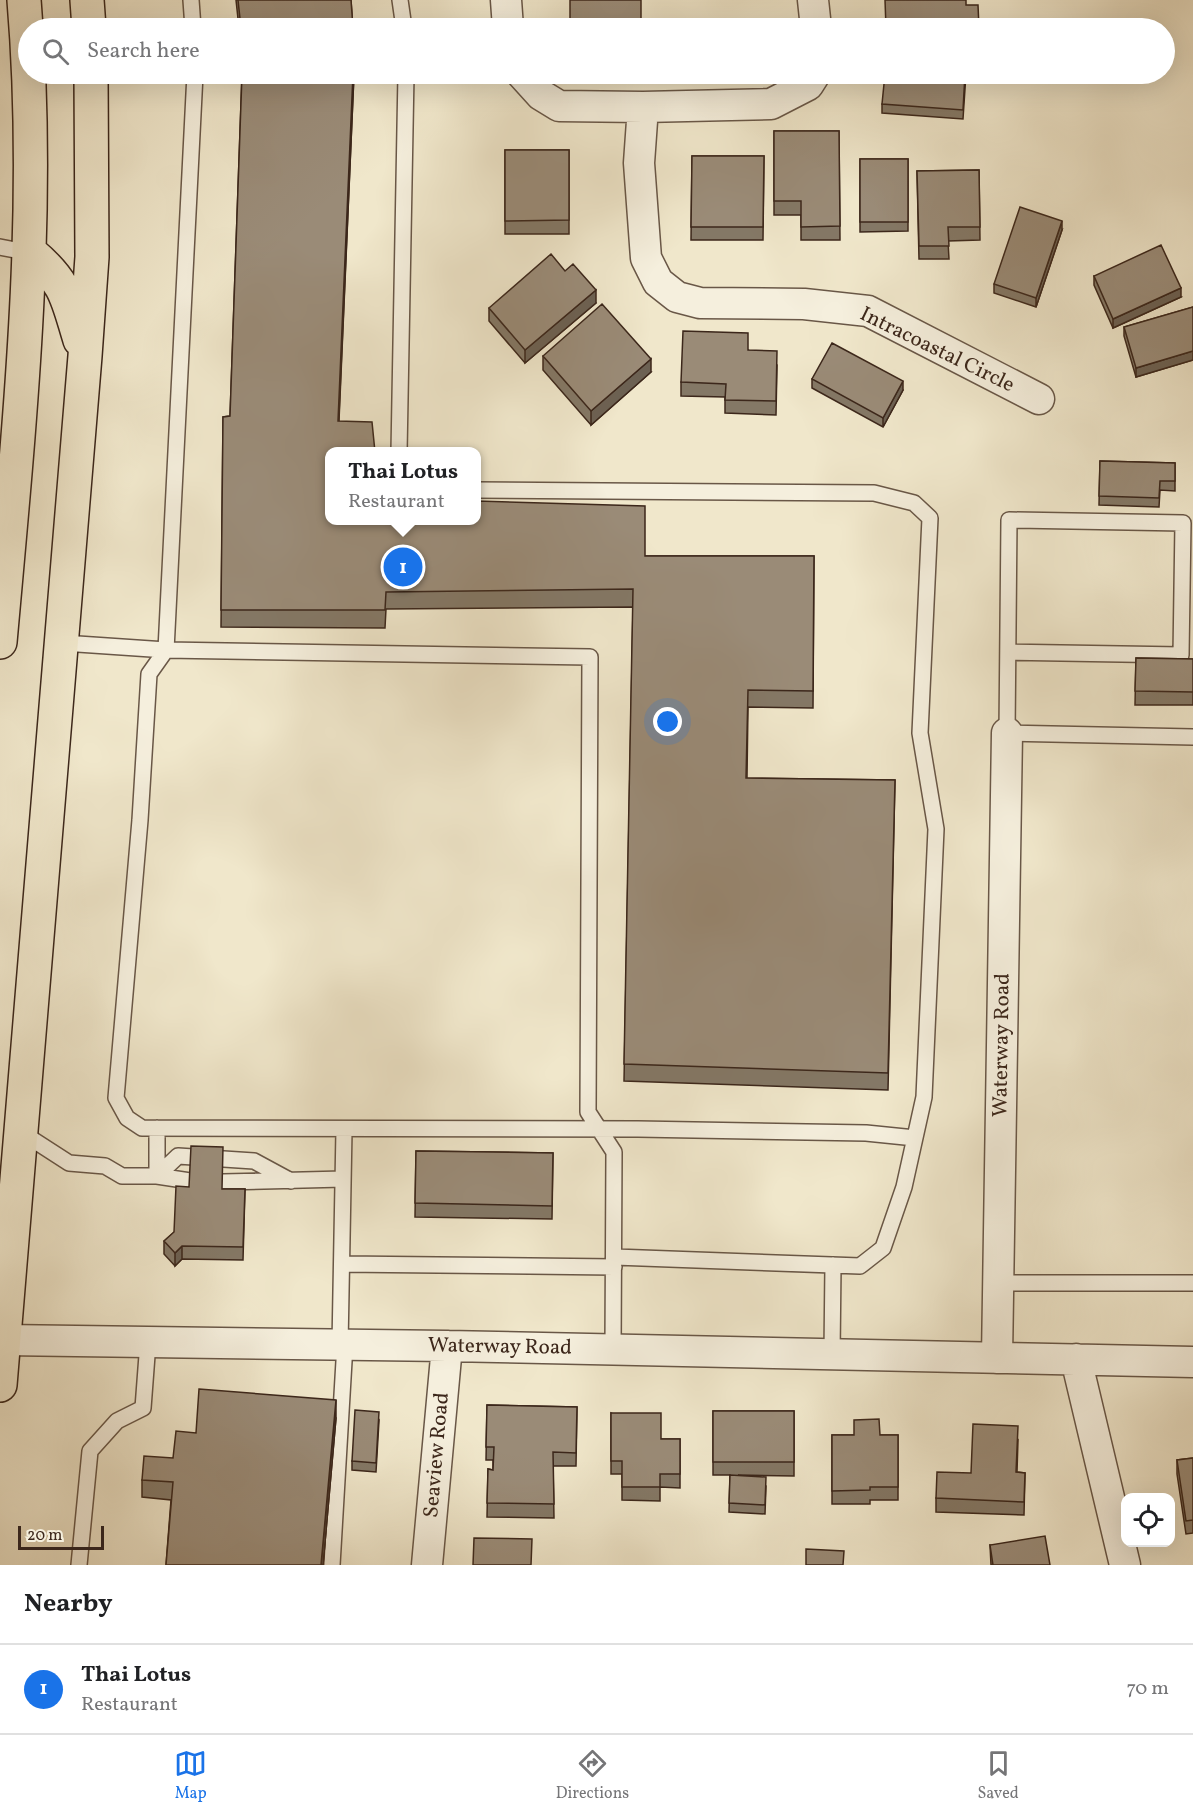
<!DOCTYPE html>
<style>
:root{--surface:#fff;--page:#f2f2f2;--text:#202124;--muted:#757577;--line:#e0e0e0;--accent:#1a73e8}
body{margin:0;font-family:Vollkorn,serif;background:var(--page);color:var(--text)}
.controls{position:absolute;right:18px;bottom:18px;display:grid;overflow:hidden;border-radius:12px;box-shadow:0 6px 24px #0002}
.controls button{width:54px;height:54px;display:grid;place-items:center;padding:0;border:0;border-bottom:2px solid var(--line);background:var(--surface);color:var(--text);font:30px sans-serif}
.scale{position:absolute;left:18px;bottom:15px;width:86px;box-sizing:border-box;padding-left:6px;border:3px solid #3c271b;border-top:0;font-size:16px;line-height:21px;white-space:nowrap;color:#3c271b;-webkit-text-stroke:4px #f5efdd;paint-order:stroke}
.you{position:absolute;left:668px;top:722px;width:21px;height:21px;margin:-15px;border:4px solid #fff;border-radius:50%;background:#1a73e8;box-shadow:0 0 0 9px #1a73e833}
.badge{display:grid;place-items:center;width:39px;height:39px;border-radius:50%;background:var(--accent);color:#fff;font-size:20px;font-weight:700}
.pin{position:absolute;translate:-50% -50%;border:3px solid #fff;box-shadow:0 2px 6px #0006}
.popup{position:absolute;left:325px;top:447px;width:156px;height:78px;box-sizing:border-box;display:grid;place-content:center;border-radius:12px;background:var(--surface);filter:drop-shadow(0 2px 4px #0005);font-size:20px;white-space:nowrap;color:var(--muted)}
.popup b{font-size:22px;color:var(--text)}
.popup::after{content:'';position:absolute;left:50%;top:100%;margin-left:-12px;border:12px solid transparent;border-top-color:var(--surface)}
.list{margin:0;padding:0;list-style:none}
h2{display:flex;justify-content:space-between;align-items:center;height:78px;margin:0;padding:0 24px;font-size:26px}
h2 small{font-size:20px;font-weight:400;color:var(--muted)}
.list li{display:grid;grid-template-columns:39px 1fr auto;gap:18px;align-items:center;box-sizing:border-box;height:90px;padding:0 24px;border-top:2px solid var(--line)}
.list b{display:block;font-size:22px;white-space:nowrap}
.list p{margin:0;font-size:20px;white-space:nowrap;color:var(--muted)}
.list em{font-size:20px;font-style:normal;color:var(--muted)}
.icon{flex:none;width:33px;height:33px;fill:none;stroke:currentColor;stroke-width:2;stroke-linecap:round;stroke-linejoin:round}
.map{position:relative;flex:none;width:1193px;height:1565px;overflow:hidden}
.search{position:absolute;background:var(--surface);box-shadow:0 6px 24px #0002;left:18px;right:18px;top:18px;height:66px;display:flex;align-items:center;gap:15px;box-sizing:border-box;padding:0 21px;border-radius:33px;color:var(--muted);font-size:22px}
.sheet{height:168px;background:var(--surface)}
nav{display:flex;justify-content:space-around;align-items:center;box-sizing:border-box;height:84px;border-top:2px solid var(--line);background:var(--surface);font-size:16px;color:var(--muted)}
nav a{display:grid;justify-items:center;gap:3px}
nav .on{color:var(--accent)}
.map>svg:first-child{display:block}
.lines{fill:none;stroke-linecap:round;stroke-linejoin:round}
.lane-casing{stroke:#695747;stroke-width:18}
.street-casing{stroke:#695747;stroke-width:33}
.primary-casing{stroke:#3c271b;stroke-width:36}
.lane{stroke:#f5efdd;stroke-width:15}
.street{stroke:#f5efdd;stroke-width:30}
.primary{stroke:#f0e7cb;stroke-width:33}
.wall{fill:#847866;stroke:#3c271b;stroke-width:1.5}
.shaded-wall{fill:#6c6153;stroke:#3c271b;stroke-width:1.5}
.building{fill:#9a8b77;stroke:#3c271b;stroke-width:1.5}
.labels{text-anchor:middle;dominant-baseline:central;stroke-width:4.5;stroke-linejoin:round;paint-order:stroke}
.street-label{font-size:21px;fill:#3c271b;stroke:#f5efdd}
</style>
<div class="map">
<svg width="1193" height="1565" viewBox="0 0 1193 1565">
<rect width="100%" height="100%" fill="#f0e7cb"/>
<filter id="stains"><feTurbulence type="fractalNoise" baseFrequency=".00333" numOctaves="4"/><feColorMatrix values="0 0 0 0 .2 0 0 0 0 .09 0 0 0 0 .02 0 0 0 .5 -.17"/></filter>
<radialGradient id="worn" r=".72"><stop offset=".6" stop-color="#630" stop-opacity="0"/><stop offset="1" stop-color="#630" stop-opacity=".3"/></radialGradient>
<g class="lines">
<!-- lane casing -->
<g class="lane-casing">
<path id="lane" d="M 191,0 L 193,28
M 400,0 L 404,28
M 195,74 L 166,650 L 149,674 L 140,820 L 116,1098 L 127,1118 L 142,1128 L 638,1129 L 866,1133 L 915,1138
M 0,247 L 31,253
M 399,452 L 406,74
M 476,490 L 874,493 L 914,503 L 930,518 L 920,733 L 936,829 L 924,1097 L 904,1187 L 883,1248 L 860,1266 L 615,1257
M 63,643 L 166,650 L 590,657 L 588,1112 L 614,1152 L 613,1349
M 1008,652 L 1181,655 L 1183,523 L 1009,520 L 1007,733 L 1193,737
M 21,1132 L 69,1163 L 105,1166 L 122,1176 L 157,1176 L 190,1181
M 157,1176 L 178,1156 L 254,1161 L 291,1181
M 157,1176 L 157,1128
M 223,1182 L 343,1179
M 342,1264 L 614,1267
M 998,1283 L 1193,1283
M 340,1345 L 344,1130
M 832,1354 L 833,1265
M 79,1565 L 90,1451 L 117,1421 L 143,1408 L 148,1342
M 332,1565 L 345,1344"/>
</g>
<!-- street casing -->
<g class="street-casing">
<path id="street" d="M 506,0 L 508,28
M 813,0 L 816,28
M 522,74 L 541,95 L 559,106 L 643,107 L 771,104 L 808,85 L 815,74
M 643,107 L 639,163 L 646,258 L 658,282 L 677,297 L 700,303 L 804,304 L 868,311 L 1039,399
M 4,1340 L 447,1346 L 1193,1362
M 997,1358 L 1007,733
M 1076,1359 L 1125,1565
M 427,1565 L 447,1346"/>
</g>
<!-- primary casing -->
<g class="primary-casing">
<path id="primary" d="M 87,0 L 89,28
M 31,253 C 67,283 67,298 80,340
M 0,642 C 19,428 42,215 24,0
M 0,1385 L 85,356 L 92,257 L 91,74"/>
</g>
<!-- lane -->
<use href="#lane" class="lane"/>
<!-- street -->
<use href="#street" class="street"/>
<!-- primary -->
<use href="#primary" class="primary"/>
</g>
<!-- wall -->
<path class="wall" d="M 236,0 L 351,0 L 353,28 L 239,28 Z
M 242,74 L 354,74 L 339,421 L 330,520 L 645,556 L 814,556 L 813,708 L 748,707 L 747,778 L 895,780 L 888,1090 L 624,1081 L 633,607 L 386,609 L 385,628 L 221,627 L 223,417 L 230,416 Z
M 966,74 L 963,119 L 882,113 L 882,104 Z
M 774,131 L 839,131 L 840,240 L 801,240 L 801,215 L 774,215 Z
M 505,150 L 569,150 L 569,234 L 505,234 Z
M 692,156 L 764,156 L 763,240 L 691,240 Z
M 860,159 L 908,159 L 908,231 L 860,232 Z
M 979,170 L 980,240 L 948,241 L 949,259 L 919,259 L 917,171 Z
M 1062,230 L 1036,307 L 994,293 L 994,284 Z
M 565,271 L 596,303 L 525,363 L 489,321 L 489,308 Z
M 1094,276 L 1181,297 L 1113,328 L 1094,285 Z
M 1193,307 L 1193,360 L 1136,377 L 1124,336 L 1124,327 Z
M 748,350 L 777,365 L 776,415 L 725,413 L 725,397 L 681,396 L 681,382 Z
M 543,356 L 651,372 L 591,425 L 543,370 Z
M 812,379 L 903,390 L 883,427 L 812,388 Z
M 1100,461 L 1175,463 L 1175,491 L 1160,490 L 1159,507 L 1099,505 Z
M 1136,658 L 1193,659 L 1193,705 L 1135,705 Z
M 416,1151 L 553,1153 L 552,1219 L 415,1217 Z
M 223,1189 L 245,1189 L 243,1260 L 182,1259 L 175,1266 L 164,1254 L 164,1241 Z
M 487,1405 L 577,1407 L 576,1466 L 553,1466 L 554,1518 L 487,1517 L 488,1469 L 493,1470 L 493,1460 L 486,1460 Z
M 713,1411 L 794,1411 L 794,1476 L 738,1475 L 766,1486 L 765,1514 L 729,1512 L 730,1475 L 713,1475 Z
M 611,1413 L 661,1439 L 680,1439 L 680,1488 L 660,1487 L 660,1501 L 622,1500 L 622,1474 L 611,1474 Z
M 336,1418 L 323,1565 L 166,1565 L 171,1500 L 142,1497 L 142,1480 L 173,1458 L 196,1433 Z
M 379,1421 L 376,1472 L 352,1470 L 352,1461 Z
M 832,1435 L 898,1435 L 898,1500 L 870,1500 L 870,1504 L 832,1504 Z
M 1018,1440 L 1017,1472 L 1025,1473 L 1024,1515 L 936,1512 L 936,1498 Z
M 1193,1458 L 1193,1533 L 1186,1534 L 1177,1474 L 1177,1460 Z
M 990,1545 L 1050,1565 L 991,1565 Z"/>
<!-- shaded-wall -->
<path class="shaded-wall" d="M 353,74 L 354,74 L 338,438 L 338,421 Z
M 1062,221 L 1062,230 L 1036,307 L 1036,298 Z
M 1181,288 L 1181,297 L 1113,328 L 1113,319 Z
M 596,290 L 596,303 L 525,363 L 525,350 Z
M 1193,351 L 1193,360 L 1136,377 L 1136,368 Z
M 651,359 L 651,372 L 591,425 L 591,411 Z
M 903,381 L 903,390 L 883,427 L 883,418 Z
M 182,1246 L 182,1259 L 175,1266 L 175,1253 Z
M 336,1400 L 336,1418 L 323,1565 L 321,1565 Z"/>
<!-- building -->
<path class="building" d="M 238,0 L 351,0 L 353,28 L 241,28 Z
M 570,0 L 641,0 L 641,28 L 570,28 Z
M 885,0 L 966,0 L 966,5 L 978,5 L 979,28 L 886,28 Z
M 242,74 L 353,74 L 338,421 L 372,422 L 375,452 L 330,452 L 330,520 L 477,520 L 477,501 L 645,506 L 645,556 L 814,556 L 813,691 L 748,690 L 746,778 L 895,780 L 888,1073 L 624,1064 L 633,589 L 386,592 L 385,610 L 221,610 L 223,417 L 230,416 Z
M 885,74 L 965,74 L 963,110 L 882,104 Z
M 774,131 L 839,131 L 840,226 L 801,227 L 801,201 L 774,201 Z
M 505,150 L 569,150 L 569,220 L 505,221 Z
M 692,156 L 764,156 L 763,227 L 691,227 Z
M 860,159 L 908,159 L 908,222 L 860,222 Z
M 979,170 L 980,227 L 948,227 L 949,246 L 919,246 L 917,171 Z
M 1020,207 L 1062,221 L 1036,298 L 994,284 Z
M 1161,245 L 1181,288 L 1113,319 L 1094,276 Z
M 551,254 L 565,271 L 573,264 L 596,290 L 525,350 L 489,308 Z
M 602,304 L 651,359 L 591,411 L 543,356 Z
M 1193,307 L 1193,351 L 1136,368 L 1124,327 Z
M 683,331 L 748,333 L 748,350 L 777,351 L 776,401 L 725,400 L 726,384 L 681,382 Z
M 832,343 L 903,381 L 883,418 L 812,379 Z
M 1100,461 L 1175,463 L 1175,481 L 1160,481 L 1159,498 L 1099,496 Z
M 1136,658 L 1193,659 L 1193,692 L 1135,691 Z
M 191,1146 L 223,1147 L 222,1189 L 245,1189 L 243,1247 L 182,1246 L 175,1253 L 164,1241 L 174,1232 L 176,1186 L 189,1187 Z
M 416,1151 L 553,1153 L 552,1206 L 415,1203 Z
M 199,1389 L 336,1400 L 321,1565 L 166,1565 L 173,1482 L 142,1480 L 144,1456 L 173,1458 L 176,1431 L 196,1433 Z
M 487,1405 L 577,1407 L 576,1453 L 553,1452 L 554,1504 L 487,1503 L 488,1469 L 493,1470 L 494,1447 L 486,1447 Z
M 355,1410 L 379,1412 L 376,1463 L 352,1461 Z
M 713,1411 L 794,1411 L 794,1462 L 713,1462 Z
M 611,1413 L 661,1413 L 661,1439 L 680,1439 L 680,1474 L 660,1474 L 660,1487 L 622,1487 L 622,1461 L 611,1461 Z
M 879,1419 L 880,1435 L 898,1435 L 898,1487 L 870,1487 L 870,1490 L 832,1491 L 832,1435 L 854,1435 L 854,1420 Z
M 973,1424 L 1018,1426 L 1016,1472 L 1025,1473 L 1024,1502 L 936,1498 L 937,1472 L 971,1473 Z
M 1193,1458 L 1193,1520 L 1186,1521 L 1177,1460 Z
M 730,1475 L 766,1477 L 765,1505 L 729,1503 Z
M 1045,1536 L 1050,1565 L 993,1565 L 990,1545 Z
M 474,1538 L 532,1539 L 531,1565 L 473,1565 Z
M 806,1549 L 844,1551 L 843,1565 L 806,1565 Z"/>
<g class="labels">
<!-- street labels -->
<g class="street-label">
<text transform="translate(937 350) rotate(26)">Intracoastal Circle</text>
<text transform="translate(1002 1045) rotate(-89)">Waterway Road</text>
<text transform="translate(500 1347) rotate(1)">Waterway Road</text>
<text transform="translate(437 1455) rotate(-85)">Seaview Road</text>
</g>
</g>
<rect width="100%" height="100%" filter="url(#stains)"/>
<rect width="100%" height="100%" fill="url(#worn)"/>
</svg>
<div class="controls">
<button><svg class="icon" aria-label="locate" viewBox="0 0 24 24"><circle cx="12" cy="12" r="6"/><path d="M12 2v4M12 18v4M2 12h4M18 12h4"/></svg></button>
</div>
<div class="scale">20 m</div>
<div class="you"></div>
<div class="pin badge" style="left:403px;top:567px">1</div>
<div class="popup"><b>Thai Lotus</b>Restaurant</div>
<div class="search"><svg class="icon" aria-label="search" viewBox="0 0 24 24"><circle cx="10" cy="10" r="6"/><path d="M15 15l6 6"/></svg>Search here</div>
</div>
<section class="sheet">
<h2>Nearby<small></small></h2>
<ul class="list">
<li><span class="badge">1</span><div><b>Thai Lotus</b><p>Restaurant</p></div><em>70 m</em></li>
</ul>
</section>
<nav>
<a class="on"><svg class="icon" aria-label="map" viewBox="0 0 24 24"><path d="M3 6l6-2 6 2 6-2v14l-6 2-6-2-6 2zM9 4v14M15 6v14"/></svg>Map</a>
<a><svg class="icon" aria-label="directions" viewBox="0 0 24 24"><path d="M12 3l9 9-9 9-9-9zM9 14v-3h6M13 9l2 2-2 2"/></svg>Directions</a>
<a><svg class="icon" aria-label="saved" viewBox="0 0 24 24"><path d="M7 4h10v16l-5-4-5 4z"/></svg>Saved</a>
</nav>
